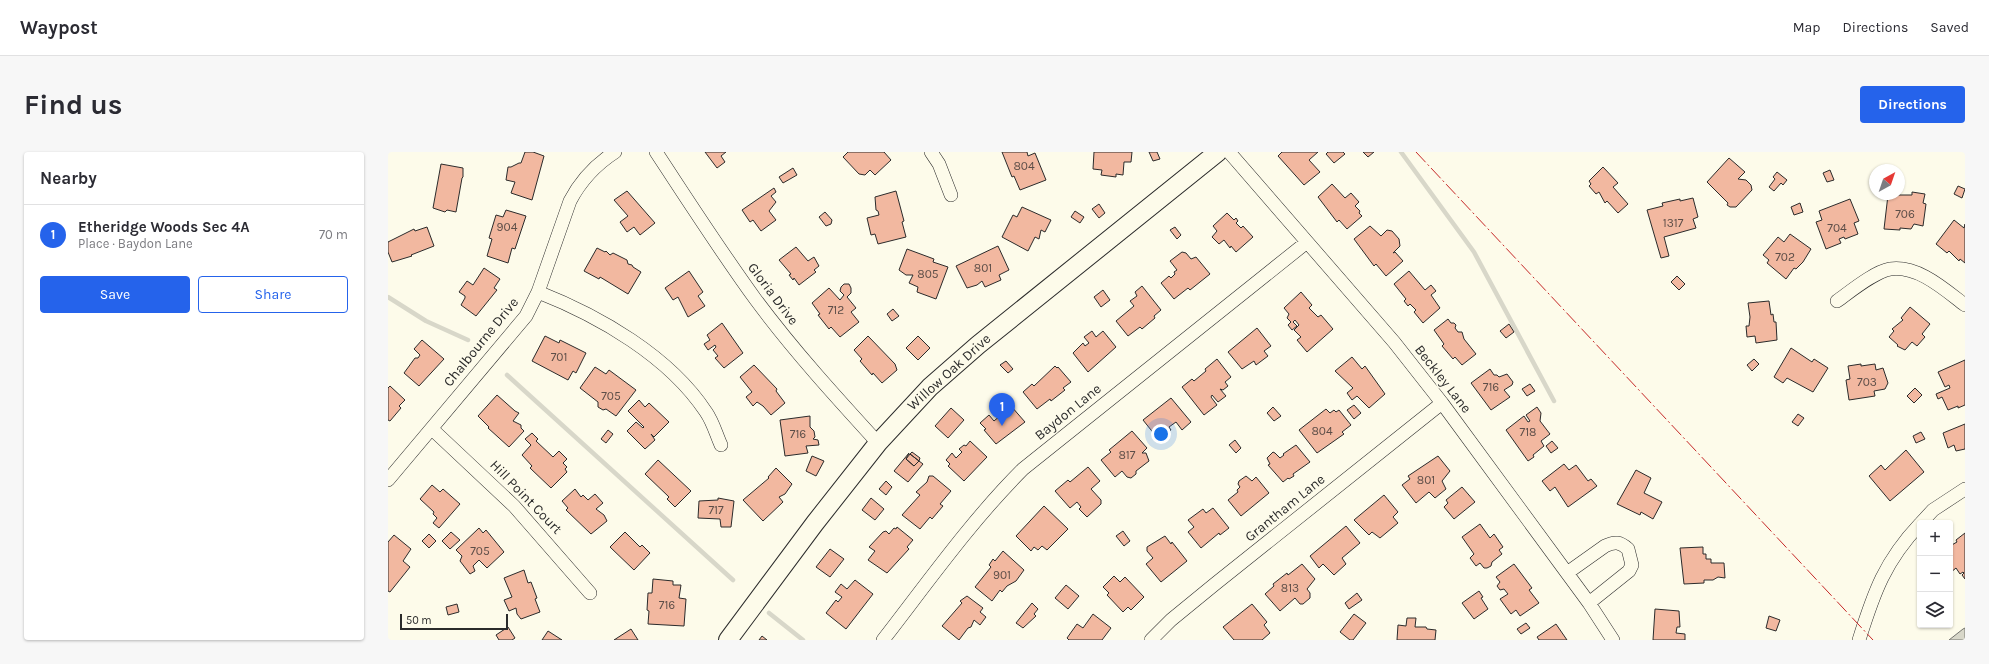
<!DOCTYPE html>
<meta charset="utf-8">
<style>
:root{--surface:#fff;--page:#f7f7f7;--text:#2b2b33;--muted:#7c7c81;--line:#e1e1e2;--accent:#2563eb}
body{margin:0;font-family:Karla,sans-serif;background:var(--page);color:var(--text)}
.controls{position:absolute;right:12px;bottom:12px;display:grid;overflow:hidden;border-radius:4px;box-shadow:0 1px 3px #0004}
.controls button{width:36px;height:36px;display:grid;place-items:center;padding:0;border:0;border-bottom:1px solid var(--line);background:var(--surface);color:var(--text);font:20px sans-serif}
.compass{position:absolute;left:1481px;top:12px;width:36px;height:36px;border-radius:50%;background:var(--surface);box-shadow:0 1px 3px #0004;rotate:40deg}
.scale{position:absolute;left:12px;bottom:10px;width:108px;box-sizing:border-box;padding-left:4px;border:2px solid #2b2b2b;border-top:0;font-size:11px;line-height:14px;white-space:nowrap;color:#2b2b2b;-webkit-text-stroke:3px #fdfbea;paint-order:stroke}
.you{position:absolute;left:773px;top:282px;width:14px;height:14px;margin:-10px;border:3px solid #fff;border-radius:50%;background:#1a73e8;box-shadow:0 0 0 6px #1a73e833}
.badge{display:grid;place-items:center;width:26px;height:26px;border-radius:50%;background:var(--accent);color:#fff;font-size:13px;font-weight:700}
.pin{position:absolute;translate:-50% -33px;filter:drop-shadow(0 1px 2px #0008)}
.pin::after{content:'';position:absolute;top:21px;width:14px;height:12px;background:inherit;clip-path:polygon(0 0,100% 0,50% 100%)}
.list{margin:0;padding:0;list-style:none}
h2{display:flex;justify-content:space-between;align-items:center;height:52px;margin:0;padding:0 16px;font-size:17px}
h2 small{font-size:13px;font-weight:400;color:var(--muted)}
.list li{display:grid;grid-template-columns:26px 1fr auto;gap:12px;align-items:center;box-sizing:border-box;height:60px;padding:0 16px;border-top:1px solid var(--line)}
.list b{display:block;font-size:15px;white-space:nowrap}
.list p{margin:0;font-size:13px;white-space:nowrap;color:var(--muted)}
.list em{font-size:13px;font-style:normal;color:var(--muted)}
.actions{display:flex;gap:8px;padding:12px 16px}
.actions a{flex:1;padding:9px 0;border:1px solid var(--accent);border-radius:4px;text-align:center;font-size:14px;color:var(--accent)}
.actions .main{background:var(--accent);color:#fff}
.icon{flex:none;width:22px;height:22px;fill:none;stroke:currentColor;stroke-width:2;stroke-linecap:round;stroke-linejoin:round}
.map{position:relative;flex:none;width:1577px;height:488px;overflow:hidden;border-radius:4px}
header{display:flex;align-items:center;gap:24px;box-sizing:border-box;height:56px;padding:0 20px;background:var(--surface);border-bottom:1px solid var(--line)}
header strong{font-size:19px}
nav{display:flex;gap:22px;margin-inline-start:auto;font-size:14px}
.intro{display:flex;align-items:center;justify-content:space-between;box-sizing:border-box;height:96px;padding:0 24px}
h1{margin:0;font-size:28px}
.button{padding:10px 18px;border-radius:4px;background:var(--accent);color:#fff;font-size:14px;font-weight:700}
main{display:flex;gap:24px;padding:0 24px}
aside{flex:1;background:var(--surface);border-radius:4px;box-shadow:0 1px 3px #0004}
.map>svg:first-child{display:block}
.water{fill:#d8d7c9;stroke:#74746e}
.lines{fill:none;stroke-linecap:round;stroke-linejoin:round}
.stream{stroke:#d8d7c9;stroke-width:4.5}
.building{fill:#f2b8a0;stroke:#2b2b2b}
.street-casing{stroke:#2b2b2b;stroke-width:14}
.secondary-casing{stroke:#2b2b2b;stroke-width:20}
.street{stroke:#fdfbea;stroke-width:13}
.secondary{stroke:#fdfbea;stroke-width:18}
.power{stroke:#c62828;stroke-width:1;stroke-dasharray:14 3 2 3;stroke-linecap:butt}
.labels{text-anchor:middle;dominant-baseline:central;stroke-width:3;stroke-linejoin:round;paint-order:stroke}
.number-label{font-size:12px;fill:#5d4e48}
.street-label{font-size:14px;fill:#2b2b2b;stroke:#fdfbea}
</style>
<header>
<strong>Waypost</strong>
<nav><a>Map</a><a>Directions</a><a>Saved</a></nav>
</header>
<div class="intro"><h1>Find us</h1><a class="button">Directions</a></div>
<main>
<aside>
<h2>Nearby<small></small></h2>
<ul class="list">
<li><span class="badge">1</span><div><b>Etheridge Woods Sec 4A</b><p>Place · Baydon Lane</p></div><em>70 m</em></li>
</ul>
<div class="actions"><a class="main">Save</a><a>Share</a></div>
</aside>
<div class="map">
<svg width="1577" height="488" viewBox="0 0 1577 488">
<rect width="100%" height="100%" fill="#fdfbea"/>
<!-- water -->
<path class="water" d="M 1577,476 L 1577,488 L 1561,488 L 1575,477 Z"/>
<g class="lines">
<!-- stream -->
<path class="stream" d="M 1013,0 L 1086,100 L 1166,249
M 0,145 L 38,169 L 80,188
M 119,223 L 345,428
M 381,461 L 415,488"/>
</g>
<!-- building -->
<path class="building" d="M 137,0 L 145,0 L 156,4 L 144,48 L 123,41 L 127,30 L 118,28 L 120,15 L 123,15 L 131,11 L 133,11 Z
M 317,0 L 338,0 L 333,4 L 337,10 L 329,16 Z
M 460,0 L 496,0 L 503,8 L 487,23 L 482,18 L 477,23 L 471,22 L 455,5 Z
M 614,0 L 639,0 L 640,4 L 647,1 L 658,28 L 632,38 L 626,24 L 624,25 Z
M 706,0 L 744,0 L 743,10 L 736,10 L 735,23 L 728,22 L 728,25 L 713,23 L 714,18 L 705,17 Z
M 761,0 L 769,0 L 772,7 L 765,9 Z
M 894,0 L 930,0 L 921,8 L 932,20 L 916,33 L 890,4 Z
M 940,0 L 955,0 L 957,2 L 946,11 L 938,2 Z
M 975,0 L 986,0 L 980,5 Z
M 1341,6 L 1357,20 L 1350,27 L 1358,28 L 1363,33 L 1364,38 L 1348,55 L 1342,55 L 1339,53 L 1340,51 L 1319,30 Z
M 53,12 L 75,16 L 75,25 L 74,26 L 68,60 L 59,58 L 57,60 L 45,56 Z
M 1215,15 L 1230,31 L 1225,35 L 1240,52 L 1230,61 L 1219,49 L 1217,51 L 1211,40 L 1208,42 L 1201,34 L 1203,32 L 1201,29 Z
M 405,16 L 409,23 L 395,31 L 391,25 Z
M 1442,18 L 1446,28 L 1439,30 L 1435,21 Z
M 1389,20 L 1399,28 L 1395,33 L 1393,31 L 1386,39 L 1381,35 L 1387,27 L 1385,25 Z
M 944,32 L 957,46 L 963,41 L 971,50 L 967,54 L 972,59 L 971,61 L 974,64 L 959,77 L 951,68 L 949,70 L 930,45 Z
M 1570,34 L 1577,37 L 1574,46 L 1566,42 Z
M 386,36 L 388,40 L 383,44 L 388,50 L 381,59 L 388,68 L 373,79 L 365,68 L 362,70 L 354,58 Z
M 239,39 L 267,71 L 252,83 L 246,75 L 239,80 L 232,70 L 240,64 L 226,48 Z
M 508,39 L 516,69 L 514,70 L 518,85 L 490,92 L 487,82 L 483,83 L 479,66 L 491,63 L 490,59 L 488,58 L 487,45 Z
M 1524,40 L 1537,42 L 1535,51 L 1538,52 L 1535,74 L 1526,72 L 1523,77 L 1512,76 L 1512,78 L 1496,77 L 1500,43 L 1524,43 Z
M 1305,46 L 1310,65 L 1305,67 L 1308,76 L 1276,85 L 1281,104 L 1273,106 L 1259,58 L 1275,54 L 1274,51 L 1292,47 L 1292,49 Z
M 1462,47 L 1471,69 L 1466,71 L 1470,82 L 1457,87 L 1456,85 L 1451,87 L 1453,91 L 1438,97 L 1428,70 L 1434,68 L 1431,59 Z
M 1412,51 L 1415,60 L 1406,63 L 1403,55 Z
M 711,52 L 717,61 L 711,66 L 704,57 Z
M 634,55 L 663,68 L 657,80 L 653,78 L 651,87 L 647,85 L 640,99 L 614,85 L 625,63 L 629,65 Z
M 118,58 L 138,64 L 127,97 L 124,96 L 120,111 L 99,104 L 104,87 L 101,86 L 108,63 L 115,65 Z
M 687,59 L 696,65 L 692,71 L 683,65 Z
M 437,60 L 444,68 L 443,72 L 438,74 L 431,65 Z
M 839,61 L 846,68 L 848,66 L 850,69 L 848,71 L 853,76 L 855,74 L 865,85 L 848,100 L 843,94 L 842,96 L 836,88 L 831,92 L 824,85 L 829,79 L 825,74 Z
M 1566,68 L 1576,76 L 1577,72 L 1577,111 L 1572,107 L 1571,109 L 1561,99 L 1559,101 L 1548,92 Z
M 982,74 L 993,84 L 999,78 L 1004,79 L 1011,87 L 1012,94 L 1005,101 L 1007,100 L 1015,109 L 998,124 L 988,112 L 986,114 L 966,87 Z
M 39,75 L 46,94 L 23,103 L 24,104 L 4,110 L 0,100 L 0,90 L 26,77 L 27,79 Z
M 787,75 L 793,83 L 789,87 L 782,78 Z
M 1402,82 L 1423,97 L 1415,110 L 1408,117 L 1406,116 L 1398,127 L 1379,111 L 1381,108 L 1375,103 L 1390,85 L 1396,90 Z
M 610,94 L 621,118 L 611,123 L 613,128 L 597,135 L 594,129 L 589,133 L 579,136 L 568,114 Z
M 408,95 L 420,109 L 426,105 L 431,114 L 426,118 L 428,120 L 411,133 L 406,126 L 405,128 L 401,123 L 403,122 L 391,108 Z
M 209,96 L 217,100 L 218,99 L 222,103 L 225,101 L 239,108 L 240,112 L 244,113 L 245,115 L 253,120 L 240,142 L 212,125 L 211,127 L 196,119 Z
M 519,97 L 546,107 L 545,110 L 560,115 L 548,147 L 529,140 L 530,135 L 521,131 L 525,123 L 518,123 L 511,118 Z
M 794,100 L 798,101 L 803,107 L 808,105 L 822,122 L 802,138 L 800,136 L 786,147 L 773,131 L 781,124 L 783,126 L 787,122 L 786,120 L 789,118 L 782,109 Z
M 96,116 L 112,127 L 106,136 L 109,138 L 88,164 L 73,153 L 77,146 L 77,144 L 71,140 L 79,129 L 85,133 Z
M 301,119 L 315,140 L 310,144 L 317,154 L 300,165 L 290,145 L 285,148 L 277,136 Z
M 1021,119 L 1037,138 L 1043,133 L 1048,139 L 1043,143 L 1052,156 L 1035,171 L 1026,160 L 1028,158 L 1022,152 L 1020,154 L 1016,149 L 1018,147 L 1006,132 Z
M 1289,124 L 1297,132 L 1291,138 L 1283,130 Z
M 456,132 L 461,132 L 463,136 L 463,141 L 459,145 L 468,156 L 463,160 L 471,170 L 452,185 L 443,175 L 441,177 L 430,163 L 432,162 L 424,151 L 441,136 L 452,148 L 456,143 L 452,139 L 453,135 Z
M 754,134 L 773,158 L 766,164 L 767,166 L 754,177 L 752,175 L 740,184 L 728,169 L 746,154 L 742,149 L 749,144 L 747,140 Z
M 715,138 L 722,148 L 713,155 L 706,145 Z
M 913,140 L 924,153 L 921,156 L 930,165 L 933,163 L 945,177 L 919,200 L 909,188 L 913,185 L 906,178 L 911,173 L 907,168 L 905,170 L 909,174 L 904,178 L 900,173 L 903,170 L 899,166 L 901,162 L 896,156 Z
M 1381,149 L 1383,163 L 1385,162 L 1386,170 L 1388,170 L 1389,188 L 1368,191 L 1367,184 L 1359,185 L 1358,174 L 1361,174 L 1362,165 L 1360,151 Z
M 1522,155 L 1542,172 L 1534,182 L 1537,185 L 1529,194 L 1524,190 L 1517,198 L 1509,194 L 1510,193 L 1501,185 L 1506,179 L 1504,177 L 1515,168 L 1513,166 Z
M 505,157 L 511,164 L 504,169 L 499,162 Z
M 1060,167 L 1063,171 L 1066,171 L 1068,173 L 1067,176 L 1070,180 L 1074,180 L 1076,187 L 1088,202 L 1074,213 L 1067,205 L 1065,207 L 1054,194 L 1056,192 L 1046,178 Z
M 334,171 L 355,201 L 336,216 L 327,206 L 330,204 L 325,198 L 328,195 L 327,193 L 320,198 L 316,192 L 322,188 L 319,183 Z
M 1121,172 L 1126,180 L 1118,186 L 1112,179 Z
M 869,176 L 883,194 L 876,199 L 880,204 L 868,213 L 866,209 L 854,217 L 840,200 Z
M 704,179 L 708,185 L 715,179 L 728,195 L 700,220 L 685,201 L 695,191 L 697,194 L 701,191 L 696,185 Z
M 157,184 L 171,191 L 172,188 L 198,201 L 188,221 L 185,219 L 180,228 L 144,209 Z
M 480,184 L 507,212 L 509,218 L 494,231 L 485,221 L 484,223 L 472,209 L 474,207 L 466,198 Z
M 530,184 L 542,196 L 530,208 L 518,196 Z
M 34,188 L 56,207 L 31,234 L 16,221 L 27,206 L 30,206 L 32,203 L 26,197 Z
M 1403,196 L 1424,210 L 1426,207 L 1440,216 L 1425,240 L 1399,226 L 1395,231 L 1386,225 Z
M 964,205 L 974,217 L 977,214 L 997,242 L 981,256 L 969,244 L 964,248 L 959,241 L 965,236 L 947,219 Z
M 829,207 L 843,225 L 837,230 L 840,234 L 835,238 L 832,237 L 838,244 L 830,250 L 824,243 L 823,245 L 829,253 L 816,263 L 794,235 L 804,227 L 806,229 L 818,219 L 817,217 Z
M 1366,207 L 1371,212 L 1364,219 L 1359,213 Z
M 1577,208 L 1577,253 L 1570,256 L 1570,254 L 1560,258 L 1554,245 L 1550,247 L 1548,242 L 1562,236 L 1561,233 L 1557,235 L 1550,220 Z
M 618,209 L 625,217 L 620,221 L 612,213 Z
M 1473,212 L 1473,214 L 1487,212 L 1488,218 L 1495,216 L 1500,231 L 1497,237 L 1486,239 L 1487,244 L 1461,248 L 1458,228 L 1462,227 L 1460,214 Z
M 366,213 L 389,237 L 388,239 L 397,251 L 383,263 L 375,254 L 369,250 L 365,254 L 358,245 L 364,240 L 352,225 Z
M 667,214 L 669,216 L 670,215 L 683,230 L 675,236 L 677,238 L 663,249 L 662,247 L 649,257 L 635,240 L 644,232 L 646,234 Z
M 207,215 L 218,222 L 221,218 L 248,238 L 228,264 L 218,257 L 215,258 L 210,255 L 210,250 L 192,236 Z
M 1102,217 L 1106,223 L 1109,223 L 1111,225 L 1119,222 L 1125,230 L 1124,233 L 1116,238 L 1122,245 L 1103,258 L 1083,231 Z
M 1142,232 L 1147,239 L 1139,244 L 1134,237 Z
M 2,234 L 17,248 L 11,254 L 13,256 L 2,269 L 0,268 L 0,236 Z
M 1527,236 L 1534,243 L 1526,251 L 1519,244 Z
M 109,243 L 127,259 L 131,261 L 125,269 L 133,273 L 133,276 L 136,279 L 121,295 L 100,276 L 101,275 L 90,264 Z
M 783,246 L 803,270 L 794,278 L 788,270 L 781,275 L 783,278 L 777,282 L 773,278 L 767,283 L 755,268 Z
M 251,248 L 257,255 L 261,251 L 281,270 L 266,285 L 263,282 L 267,288 L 257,297 L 239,279 L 248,270 L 255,276 L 256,275 L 240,259 Z
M 966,253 L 973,261 L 966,267 L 959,258 Z
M 623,254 L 637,270 L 608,292 L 596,278 L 598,277 L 592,271 L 601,263 L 606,269 L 613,263 L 611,260 L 615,257 L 617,259 Z
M 885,255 L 893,264 L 886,269 L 879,261 Z
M 1149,255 L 1153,261 L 1152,269 L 1162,282 L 1153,289 L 1156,294 L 1145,303 L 1146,305 L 1140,309 L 1118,278 L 1136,264 L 1140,270 L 1142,269 L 1138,263 Z
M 563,256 L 576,268 L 560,286 L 547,274 Z
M 938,257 L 942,261 L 946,258 L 948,260 L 951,258 L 963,273 L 954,280 L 956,282 L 929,301 L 911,278 Z
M 1410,262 L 1416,266 L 1410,274 L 1404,270 Z
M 422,264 L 422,275 L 426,279 L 427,285 L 425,287 L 430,288 L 431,293 L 418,294 L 420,301 L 397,304 L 392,268 Z
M 1577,272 L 1577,297 L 1568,299 L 1566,293 L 1560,296 L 1555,281 Z
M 220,278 L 225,282 L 218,291 L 213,287 Z
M 744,279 L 759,296 L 754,301 L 758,301 L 761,309 L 748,319 L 748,322 L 743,326 L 739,325 L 734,319 L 727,325 L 713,308 L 723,300 L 721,298 Z
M 1533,280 L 1537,287 L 1528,291 L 1525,284 Z
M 144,281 L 150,287 L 148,289 L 165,305 L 171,299 L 179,307 L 175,311 L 179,315 L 177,317 L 179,320 L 163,336 L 142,316 L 144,314 L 134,303 L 143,293 L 137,287 Z
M 847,288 L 853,296 L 848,301 L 841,293 Z
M 582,289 L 599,305 L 576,329 L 560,314 L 562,312 L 558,308 L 564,301 L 568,306 L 574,300 L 571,297 L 576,293 L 578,294 Z
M 1164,289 L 1170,296 L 1163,301 L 1158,294 Z
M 908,293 L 922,310 L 905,322 L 906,324 L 901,327 L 900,326 L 895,330 L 880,313 L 882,312 L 879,306 L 885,300 L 887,301 L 892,306 L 896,303 L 895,302 Z
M 1518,298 L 1536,320 L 1502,349 L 1481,324 L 1493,313 L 1497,318 Z
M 524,300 L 532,306 L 531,309 L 522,302 Z
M 521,301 L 518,307 L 526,314 L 531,309 L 535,312 L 520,330 L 506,319 Z
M 522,302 L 531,309 L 526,314 L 518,307 Z
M 424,304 L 436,309 L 428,324 L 418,319 Z
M 1050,304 L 1062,319 L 1054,329 L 1058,337 L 1047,346 L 1041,340 L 1028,351 L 1014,333 L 1022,327 L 1020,324 Z
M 270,308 L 303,339 L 287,355 L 279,347 L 281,345 L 257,322 Z
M 1176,312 L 1181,318 L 1188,313 L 1200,329 L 1203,327 L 1209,334 L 1180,355 L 1167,335 L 1162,339 L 1154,329 Z
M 700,315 L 712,329 L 703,337 L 713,348 L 713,352 L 699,365 L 691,357 L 693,355 L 689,350 L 682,356 L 667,339 L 680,328 L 682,330 Z
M 388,316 L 404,332 L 397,342 L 391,345 L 395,350 L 375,369 L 355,348 L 381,326 L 380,325 Z
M 1248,318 L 1263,326 L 1256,341 L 1274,350 L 1265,367 L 1253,360 L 1252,363 L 1229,352 Z
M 541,324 L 545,324 L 563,339 L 552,352 L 555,354 L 544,367 L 542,365 L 532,377 L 514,363 L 532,343 L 528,340 L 539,330 Z
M 858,324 L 864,329 L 868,325 L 881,341 L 853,364 L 840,348 L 850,340 L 849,338 L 852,335 L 850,332 L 851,329 Z
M 498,329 L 504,335 L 498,343 L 491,337 Z
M 44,333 L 52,340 L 55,337 L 72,352 L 51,376 L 45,371 L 49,366 L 45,362 L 46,360 L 32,347 Z
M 1074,335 L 1087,350 L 1066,367 L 1056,355 L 1060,351 L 1058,348 Z
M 187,337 L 193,345 L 195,343 L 200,348 L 207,342 L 215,351 L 208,357 L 216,363 L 219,369 L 203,382 L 178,358 L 180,356 L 174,349 Z
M 996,343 L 1010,360 L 1005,365 L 1010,371 L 992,386 L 984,380 L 981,383 L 966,368 Z
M 330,346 L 346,349 L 343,375 L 333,375 L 332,367 L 310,366 L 311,349 L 330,348 Z
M 483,346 L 496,357 L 487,368 L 474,358 Z
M 656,354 L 680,377 L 659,398 L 654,394 L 650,398 L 646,395 L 643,399 L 628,384 Z
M 825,356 L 841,376 L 832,383 L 831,381 L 813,396 L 800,380 L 806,375 L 800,368 L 815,357 L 818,361 Z
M 1092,372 L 1102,386 L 1106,382 L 1115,395 L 1111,398 L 1114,402 L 1104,410 L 1103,414 L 1099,416 L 1096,416 L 1092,411 L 1088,414 L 1082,406 L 1086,402 L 1074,385 Z
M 958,374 L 972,391 L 954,406 L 958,412 L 946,423 L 935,412 L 931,416 L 922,404 Z
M 509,375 L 525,388 L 519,395 L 521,397 L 499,421 L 480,408 L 487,399 L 481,395 L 495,380 L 498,379 L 501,382 L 506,376 L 508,377 Z
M 91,376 L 95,381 L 98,378 L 116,400 L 99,416 L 91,408 L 85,414 L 87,419 L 82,422 L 72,409 L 74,404 L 68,398 Z
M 735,379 L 742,389 L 736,394 L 728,384 Z
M 63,380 L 72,388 L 62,397 L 54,389 Z
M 237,380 L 252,395 L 254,393 L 262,401 L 246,418 L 222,395 Z
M 1577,381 L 1577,427 L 1574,423 L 1576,421 L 1575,420 L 1572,422 L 1568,416 L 1562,421 L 1562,394 L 1569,390 L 1568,388 Z
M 41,382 L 48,389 L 41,396 L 34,389 Z
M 6,383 L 23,397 L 15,409 L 22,415 L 2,440 L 0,439 L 0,390 Z
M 777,384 L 783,392 L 784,390 L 799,409 L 773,430 L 758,412 L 765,406 L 759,399 L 759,395 Z
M 1315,395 L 1315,402 L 1318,402 L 1318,407 L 1323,407 L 1323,411 L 1336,411 L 1337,426 L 1330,425 L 1325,428 L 1316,428 L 1316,431 L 1296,432 L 1292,396 Z
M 442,397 L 456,407 L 442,425 L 428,415 Z
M 615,399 L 636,418 L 628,429 L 619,434 L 614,440 L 612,438 L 604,449 L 587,435 L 603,415 L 601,413 L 605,407 L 607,409 Z
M 914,412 L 927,427 L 919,437 L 922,441 L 922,446 L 915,452 L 912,452 L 907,446 L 892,459 L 877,442 L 886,434 L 885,432 L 899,421 L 900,423 Z
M 1126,412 L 1144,436 L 1141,438 L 1151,451 L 1132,464 L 1128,458 L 1123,462 L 1112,447 L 1120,442 L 1116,437 L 1112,438 L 1109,434 L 1112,430 L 1108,425 Z
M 136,418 L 140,431 L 143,430 L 149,446 L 147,447 L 152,460 L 133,467 L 129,462 L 128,456 L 121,459 L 116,448 L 124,445 L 116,426 Z
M 726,424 L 732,430 L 737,425 L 756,445 L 743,458 L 740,455 L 735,460 L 719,443 L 721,441 L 715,435 Z
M 265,427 L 285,429 L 285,433 L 293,433 L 291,446 L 298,447 L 296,474 L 260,472 L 261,459 L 259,458 L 260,441 L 264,441 Z
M 467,428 L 485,442 L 458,477 L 438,461 L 448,448 L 450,450 L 454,445 L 447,440 L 453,432 L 459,437 Z
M 678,433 L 691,444 L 680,457 L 667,446 Z
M 1091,439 L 1095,445 L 1093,446 L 1100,457 L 1086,467 L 1074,451 Z
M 969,441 L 974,448 L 961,457 L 957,451 Z
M 579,444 L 595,456 L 592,460 L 598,465 L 592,473 L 586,468 L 583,475 L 580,476 L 571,488 L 554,474 L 574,451 L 572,449 Z
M 644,451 L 650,457 L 646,462 L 648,464 L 635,476 L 628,471 Z
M 69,452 L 71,460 L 60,463 L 58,455 Z
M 864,452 L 879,470 L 876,473 L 882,481 L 874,488 L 846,488 L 835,475 Z
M 1267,457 L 1291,459 L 1292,475 L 1289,475 L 1288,481 L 1297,482 L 1297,488 L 1265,488 Z
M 705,462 L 723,476 L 714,488 L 681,488 L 679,486 L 689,472 L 695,476 Z
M 966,462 L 978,471 L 965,488 L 962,488 L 952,480 Z
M 1381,464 L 1392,468 L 1388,479 L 1378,476 Z
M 1019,466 L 1028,466 L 1027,475 L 1038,475 L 1039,477 L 1048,478 L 1047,488 L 1009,488 L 1010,473 L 1018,474 Z
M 1138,471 L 1142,476 L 1133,482 L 1129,477 Z
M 1168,472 L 1179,488 L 1151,488 L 1149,485 Z
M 120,475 L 127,486 L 124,488 L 111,488 L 108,483 Z
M 243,477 L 250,488 L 226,488 Z
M 160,479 L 174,488 L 154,488 Z
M 374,484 L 379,488 L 371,488 Z"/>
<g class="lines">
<!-- street casing -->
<g class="street-casing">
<path id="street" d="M 268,0 C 301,50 333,100 368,148 C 406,199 448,245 490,291
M 543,0 L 551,12 L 563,43
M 841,0 L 1006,190 L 1054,251 L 1201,451 L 1225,488
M 150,140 C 211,164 281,204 318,260 C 325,270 328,282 333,293
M 1449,149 C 1463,139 1486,120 1502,117 C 1530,113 1556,137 1577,153
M 44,277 L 126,354 L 202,441
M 0,328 L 138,164 L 150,140 L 182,49 C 193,28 207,13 227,0
M 1533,371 L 1545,358 L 1577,337
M 1179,421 L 1217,394 C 1227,389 1232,390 1240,397 L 1244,413 L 1241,419 L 1201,451
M 495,488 C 540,430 583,369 635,317 L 919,90
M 763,488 L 783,468 L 827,432 L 1054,251
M 1471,488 C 1486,440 1497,409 1532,372"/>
</g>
<!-- secondary casing -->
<g class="secondary-casing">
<path id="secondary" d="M 340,488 L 427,371 L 490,291 L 542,235 L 590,193 L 830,0"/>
</g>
<!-- street -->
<use href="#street" class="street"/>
<!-- secondary -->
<use href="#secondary" class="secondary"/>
<!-- power -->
<path class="power" d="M 1028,0 L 1485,488"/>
</g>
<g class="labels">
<!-- number labels -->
<g class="number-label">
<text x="636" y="14">804</text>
<text x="1517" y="62">706</text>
<text x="1285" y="71">1317</text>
<text x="119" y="75">904</text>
<text x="1449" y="76">704</text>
<text x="1397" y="105">702</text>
<text x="595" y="116">801</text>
<text x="540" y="122">805</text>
<text x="448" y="158">712</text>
<text x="171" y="205">701</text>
<text x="1479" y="230">703</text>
<text x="1103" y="235">716</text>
<text x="223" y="244">705</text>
<text x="934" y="279">804</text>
<text x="1140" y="280">718</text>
<text x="410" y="282">716</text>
<text x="739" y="303">817</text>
<text x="1038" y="328">801</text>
<text x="328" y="358">717</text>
<text x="92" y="399">705</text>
<text x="614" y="423">901</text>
<text x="902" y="436">813</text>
<text x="279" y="453">716</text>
</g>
<!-- street labels -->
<g class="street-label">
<text transform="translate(385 142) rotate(53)">Gloria Drive</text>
<text transform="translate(93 190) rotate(-51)">Chalbourne Drive</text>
<text transform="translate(561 220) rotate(-42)">Willow Oak Drive</text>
<text transform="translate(1055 227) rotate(52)">Beckley Lane</text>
<text transform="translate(680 260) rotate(-39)">Baydon Lane</text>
<text transform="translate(138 345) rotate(46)">Hill Point Court</text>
<text transform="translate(897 356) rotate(-39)">Grantham Lane</text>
</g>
</g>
</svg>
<div class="controls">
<button>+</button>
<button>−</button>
<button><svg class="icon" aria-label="layers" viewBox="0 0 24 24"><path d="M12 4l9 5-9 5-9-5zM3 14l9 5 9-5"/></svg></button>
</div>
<svg class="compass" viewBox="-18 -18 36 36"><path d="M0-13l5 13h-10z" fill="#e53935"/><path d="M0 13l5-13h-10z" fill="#7c7c81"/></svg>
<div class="scale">50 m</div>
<div class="you"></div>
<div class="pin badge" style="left:614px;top:274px">1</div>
</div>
</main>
